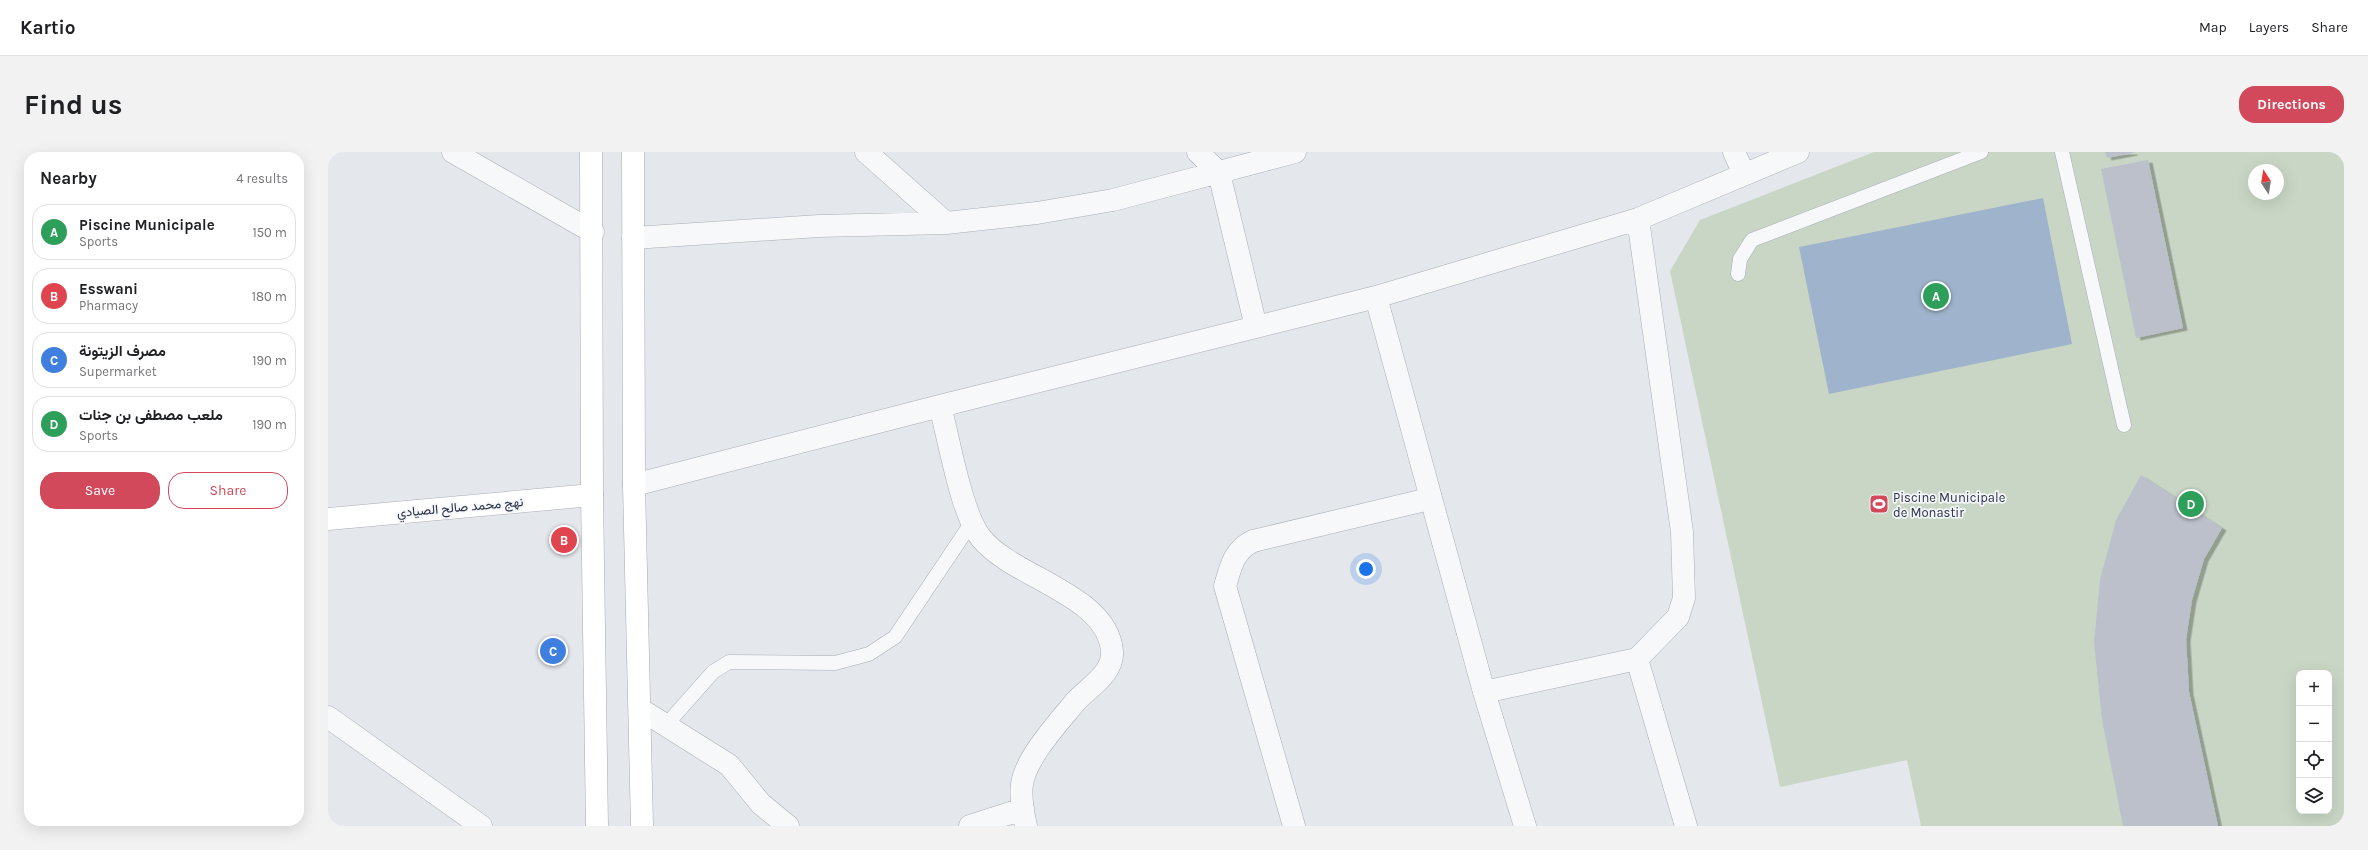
<!DOCTYPE html>
<meta charset="utf-8">
<style>
:root{--surface:#fff;--page:#f2f2f2;--text:#202124;--muted:#757577;--line:#e0e0e0;--accent:#d1495b}
body{margin:0;font-family:Karla,Vazirmatn,sans-serif;background:var(--page);color:var(--text)}
.controls{position:absolute;right:12px;bottom:12px;display:grid;overflow:hidden;border-radius:8px;box-shadow:0 4px 16px #0002}
.controls button{width:36px;height:36px;display:grid;place-items:center;padding:0;border:0;border-bottom:1px solid var(--line);background:var(--surface);color:var(--text);font:20px sans-serif}
.compass{position:absolute;left:1920px;top:12px;width:36px;height:36px;border-radius:50%;background:var(--surface);box-shadow:0 4px 16px #0002;rotate:348deg}
.you{position:absolute;left:1038px;top:417px;width:14px;height:14px;margin:-10px;border:3px solid #fff;border-radius:50%;background:#1a73e8;box-shadow:0 0 0 6px #1a73e833}
.badge{display:grid;place-items:center;width:26px;height:26px;border-radius:50%;background:var(--accent);color:#fff;font-size:13px;font-weight:700}
.pin{position:absolute;translate:-50% -50%;border:2px solid #fff;box-shadow:0 1px 4px #0006}
.list{margin:0;padding:0;list-style:none}
h2{display:flex;justify-content:space-between;align-items:center;height:52px;margin:0;padding:0 16px;font-size:17px}
h2 small{font-size:13px;font-weight:400;color:var(--muted)}
.list li{display:grid;grid-template-columns:26px 1fr auto;gap:12px;align-items:center;box-sizing:border-box;height:56px;margin:0 8px 8px;padding:0 8px;border:1px solid var(--line);border-radius:16px}
.list b{display:block;font-size:15px;white-space:nowrap}
.list p{margin:0;font-size:13px;white-space:nowrap;color:var(--muted)}
.list em{font-size:13px;font-style:normal;color:var(--muted)}
.actions{display:flex;gap:8px;padding:12px 16px}
.actions a{flex:1;padding:9px 0;border:1px solid var(--accent);border-radius:16px;text-align:center;font-size:14px;color:var(--accent)}
.actions .main{background:var(--accent);color:#fff}
.icon{flex:none;width:22px;height:22px;fill:none;stroke:currentColor;stroke-width:2;stroke-linecap:round;stroke-linejoin:round}
.map{position:relative;flex:none;width:2016px;height:674px;overflow:hidden;border-radius:16px}
header{display:flex;align-items:center;gap:24px;box-sizing:border-box;height:56px;padding:0 20px;background:var(--surface);border-bottom:1px solid var(--line)}
header strong{font-size:19px}
nav{display:flex;gap:22px;margin-inline-start:auto;font-size:14px}
.intro{display:flex;align-items:center;justify-content:space-between;box-sizing:border-box;height:96px;padding:0 24px}
h1{margin:0;font-size:28px}
.button{padding:10px 18px;border-radius:16px;background:var(--accent);color:#fff;font-size:14px;font-weight:700}
main{display:flex;gap:24px;padding:0 24px}
aside{flex:1;background:var(--surface);border-radius:16px;box-shadow:0 4px 16px #0002}
.map>svg:first-child{display:block}
.green{fill:#c9d6c5;fill-rule:evenodd}
.water{fill:#9fb4cc}
.building{fill:#bbc0ca;filter:url(#shadow)}
.lines{fill:none;stroke-linecap:round;stroke-linejoin:round}
.lane-casing{stroke:#a9aeb7;stroke-width:15}
.street-casing{stroke:#a9aeb7;stroke-width:23}
.secondary-casing{stroke:#a9aeb7;stroke-width:23}
.primary-casing{stroke:#a3abb8;stroke-width:23}
.lane{stroke:#f7f8fa;stroke-width:14}
.street{stroke:#f7f8fa;stroke-width:22}
.secondary{stroke:#fff;stroke-width:22}
.primary{stroke:#fff;stroke-width:22}
.labels{text-anchor:middle;dominant-baseline:central;stroke-width:3.5;stroke-linejoin:round;paint-order:stroke}
.poi-label{font-size:13px;fill:#2b3445;stroke:#f4f6f9;text-anchor:start}
.street-label{font-size:13px;fill:#2b3445;stroke:#f4f6f9}
</style>
<header>
<strong>Kartio</strong>
<nav><a>Map</a><a>Layers</a><a>Share</a></nav>
</header>
<div class="intro"><h1>Find us</h1><a class="button">Directions</a></div>
<main>
<aside>
<h2>Nearby<small>4 results</small></h2>
<ul class="list">
<li><span class="badge" style="background:#2e9e5b">A</span><div><b>Piscine Municipale</b><p>Sports</p></div><em>150 m</em></li>
<li><span class="badge" style="background:#e0444e">B</span><div><b>Esswani</b><p>Pharmacy</p></div><em>180 m</em></li>
<li><span class="badge" style="background:#3f7fe0">C</span><div><b>مصرف الزيتونة</b><p>Supermarket</p></div><em>190 m</em></li>
<li><span class="badge" style="background:#2e9e5b">D</span><div><b>ملعب مصطفى بن جنات</b><p>Sports</p></div><em>190 m</em></li>
</ul>
<div class="actions"><a class="main">Save</a><a>Share</a></div>
</aside>
<div class="map">
<svg width="2016" height="674" viewBox="0 0 2016 674">
<defs>
<filter id="shadow"><feDropShadow dx="4.5" dy="2.5" stdDeviation="0" flood-color="#0004"/></filter>
</defs>
<rect width="100%" height="100%" fill="#e4e7ec"/>
<!-- green -->
<path class="green" d="M 1546,0 L 2016,0 L 2016,674 L 1593,674 L 1579,608 L 1452,635 L 1342,119 L 1372,68 ZM 1926,18 L 1950,18 L 1950,42 L 1926,42 ZM 1971,521 L 2001,521 L 2001,659 L 1971,659 Z"/>
<!-- water -->
<path class="water" d="M 1715,46 L 1744,192 L 1501,242 L 1471,95 Z"/>
<!-- building -->
<path class="building" d="M 1777,0 L 1805,0 L 1805,1 L 1779,6 Z
M 1820,8 L 1855,176 L 1808,186 L 1773,17 Z
M 1813,323 L 1894,376 L 1876,407 L 1864,448 L 1858,487 L 1861,540 L 1890,674 L 1795,674 L 1774,568 L 1766,490 L 1772,428 L 1788,368 Z"/>
<g class="lines">
<!-- lane casing -->
<g class="lane-casing">
<path id="lane" d="M 1734,0 L 1796,273
M 1410,122 L 1412,107 L 1424,88 L 1653,0
M 338,573 L 385,520 L 401,510 L 507,511 L 541,502 L 567,485 L 644,370"/>
</g>
<!-- street casing -->
<g class="street-casing">
<path id="street" d="M 125,0 L 265,80
M 538,0 L 618,71
M 870,0 L 891,21 L 928,175
M 1406,0 L 1416,22
M 1310,67 L 1354,380 L 1356,446 L 1350,465 L 1309,507 L 1358,674
M 305,86 L 491,74 L 618,71 L 709,61 L 785,48 L 967,0
M 1048,145 L 1156,540 L 1197,674
M 612,254 C 621,287 633,361 653,386 C 685,426 779,442 784,499 C 786,521 761,535 748,549 C 731,570 698,605 694,632 C 692,646 695,661 698,674
M 306,333 L 612,254 L 1048,145 L 1310,67 L 1470,0
M 1156,540 L 1309,507
M 312,557 L 401,613 L 433,652 L 460,674
M 0,565 L 153,674
M 642,674 L 695,657
M 966,674 L 897,434 C 903,414 906,398 925,389 L 1101,347"/>
</g>
<!-- secondary casing -->
<g class="secondary-casing">
<path id="secondary" d="M 0,367 L 264,343"/>
</g>
<!-- primary casing -->
<g class="primary-casing">
<path id="primary" d="M 263,0 L 264,343 L 269,674
M 305,0 L 306,333 L 314,674"/>
</g>
<!-- lane -->
<use href="#lane" class="lane"/>
<!-- street -->
<use href="#street" class="street"/>
<!-- secondary -->
<use href="#secondary" class="secondary"/>
<!-- primary -->
<use href="#primary" class="primary"/>
</g>
<!-- icons -->
<defs>
<g id="stadium-square" transform="scale(1)"><rect x="-9" y="-9" width="18" height="18" rx="4" fill="#d1495b" stroke="#f4f6f9"/><path d="M0-5a6.5 5 0 1 0 0 10a6.5 5 0 1 0 0-10ZM-3.5-1.8h7v3.6h-7Z" fill="#fff"/></g>
</defs>
<g fill-rule="evenodd">
<use href="#stadium-square" x="1551" y="352"/>
</g>
<g class="labels">
<!-- poi labels -->
<g class="poi-label">
<text x="1565" y="345">Piscine Municipale<tspan x="1565" dy="15">de Monastir</tspan></text>
</g>
<!-- street labels -->
<g class="street-label">
<text transform="translate(132 355) rotate(-5)">نهج محمد صالح الصيادي</text>
</g>
</g>
</svg>
<div class="controls">
<button>+</button>
<button>−</button>
<button><svg class="icon" aria-label="locate" viewBox="0 0 24 24"><circle cx="12" cy="12" r="6"/><path d="M12 2v4M12 18v4M2 12h4M18 12h4"/></svg></button>
<button><svg class="icon" aria-label="layers" viewBox="0 0 24 24"><path d="M12 4l9 5-9 5-9-5zM3 14l9 5 9-5"/></svg></button>
</div>
<svg class="compass" viewBox="-18 -18 36 36"><path d="M0-13l5 13h-10z" fill="#e53935"/><path d="M0 13l5-13h-10z" fill="#757577"/></svg>
<div class="you"></div>
<div class="pin badge" style="left:1608px;top:144px;background:#2e9e5b">A</div>
<div class="pin badge" style="left:236px;top:388px;background:#e0444e">B</div>
<div class="pin badge" style="left:225px;top:499px;background:#3f7fe0">C</div>
<div class="pin badge" style="left:1863px;top:352px;background:#2e9e5b">D</div>
</div>
</main>
